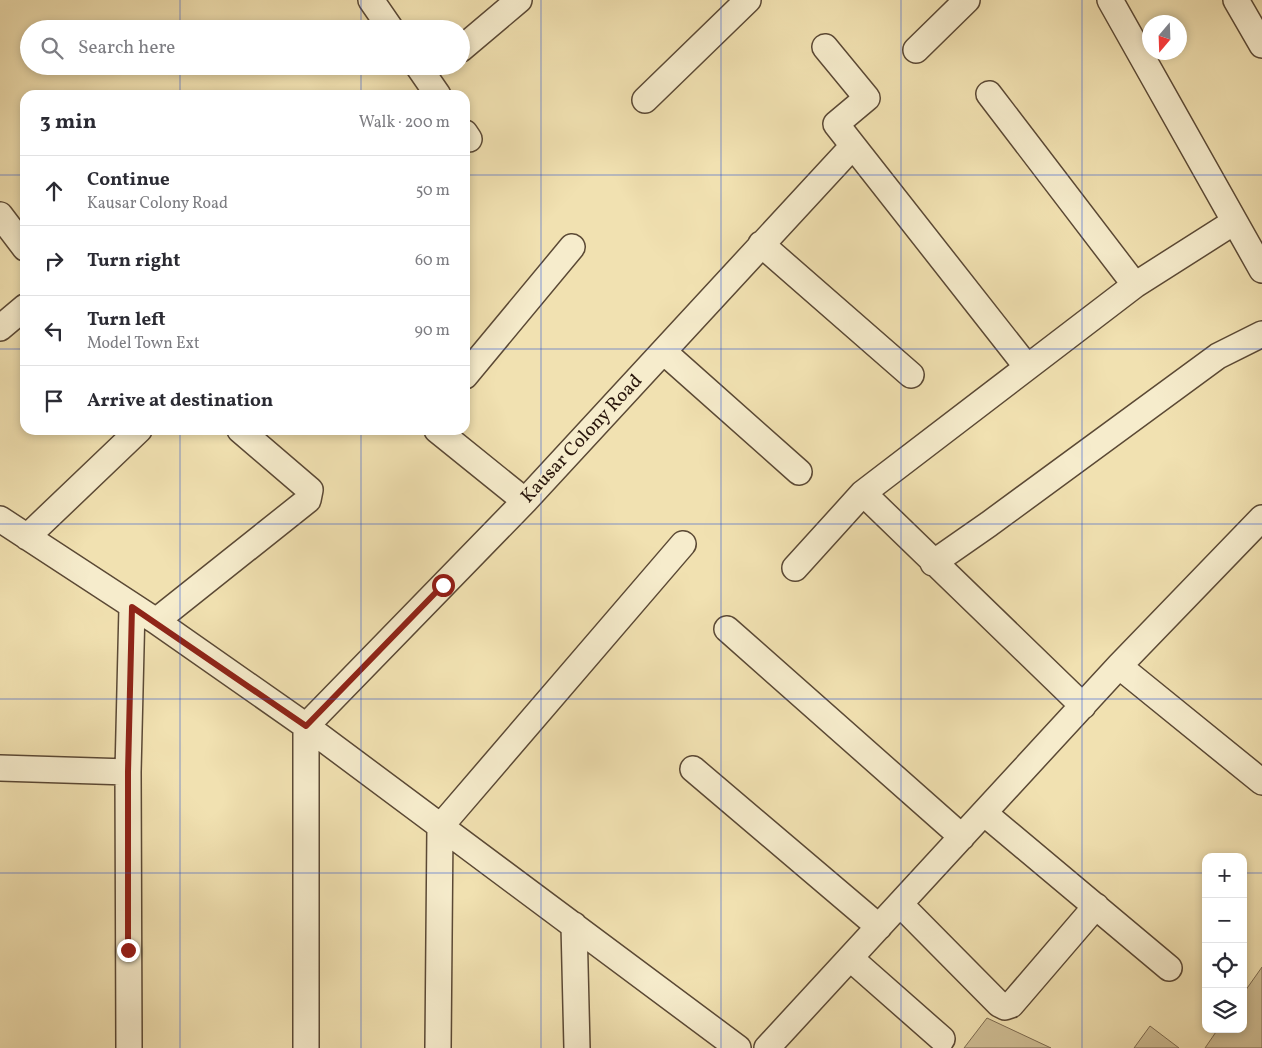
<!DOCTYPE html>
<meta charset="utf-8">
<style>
:root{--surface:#fff;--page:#f7f7f7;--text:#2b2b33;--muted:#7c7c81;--line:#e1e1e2}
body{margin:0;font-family:Vollkorn,serif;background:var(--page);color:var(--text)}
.controls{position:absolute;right:15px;bottom:15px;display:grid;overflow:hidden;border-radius:10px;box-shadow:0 2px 8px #0003}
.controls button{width:45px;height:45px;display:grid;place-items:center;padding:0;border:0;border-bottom:1px solid var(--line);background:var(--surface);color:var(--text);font:25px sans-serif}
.compass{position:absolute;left:1142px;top:15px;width:45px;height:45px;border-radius:50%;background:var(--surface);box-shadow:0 2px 8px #0003;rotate:199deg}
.stop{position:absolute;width:15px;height:15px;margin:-11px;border:4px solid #8f2418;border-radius:50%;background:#fff}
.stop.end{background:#8f2418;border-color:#fff;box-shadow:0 1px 5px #0008}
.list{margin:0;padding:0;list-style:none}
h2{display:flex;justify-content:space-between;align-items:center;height:65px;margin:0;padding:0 20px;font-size:21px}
h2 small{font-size:16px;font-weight:400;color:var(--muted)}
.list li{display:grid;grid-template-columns:32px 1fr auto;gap:15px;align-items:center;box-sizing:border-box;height:70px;padding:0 20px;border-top:1px solid var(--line)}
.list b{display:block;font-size:19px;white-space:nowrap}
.list p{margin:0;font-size:16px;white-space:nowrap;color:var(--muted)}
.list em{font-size:16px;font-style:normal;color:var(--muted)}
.icon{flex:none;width:28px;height:28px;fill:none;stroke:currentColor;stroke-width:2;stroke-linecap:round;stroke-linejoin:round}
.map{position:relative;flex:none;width:1262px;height:1048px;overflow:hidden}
.search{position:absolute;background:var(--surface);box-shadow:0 2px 8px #0003;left:20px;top:20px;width:450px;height:55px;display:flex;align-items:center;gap:12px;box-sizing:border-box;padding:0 18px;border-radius:28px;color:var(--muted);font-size:19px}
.panel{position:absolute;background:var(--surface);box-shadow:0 2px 8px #0003;left:20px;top:90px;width:450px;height:345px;border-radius:15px}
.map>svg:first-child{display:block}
.green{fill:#cfbe95;stroke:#7c6a50}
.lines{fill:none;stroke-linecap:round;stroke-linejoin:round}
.minor-casing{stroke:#5b4935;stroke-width:28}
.minor{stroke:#f6eccc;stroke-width:25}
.route{stroke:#8f2418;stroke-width:6}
.grid{fill:none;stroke:#1d4ed8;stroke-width:1;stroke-opacity:0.55}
.labels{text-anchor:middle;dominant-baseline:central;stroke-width:4;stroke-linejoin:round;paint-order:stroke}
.street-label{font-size:19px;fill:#29160c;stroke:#f6eccc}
</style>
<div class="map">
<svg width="1262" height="1048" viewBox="0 0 1262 1048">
<rect width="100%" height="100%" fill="#f1e1b1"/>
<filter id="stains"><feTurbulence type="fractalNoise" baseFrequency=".004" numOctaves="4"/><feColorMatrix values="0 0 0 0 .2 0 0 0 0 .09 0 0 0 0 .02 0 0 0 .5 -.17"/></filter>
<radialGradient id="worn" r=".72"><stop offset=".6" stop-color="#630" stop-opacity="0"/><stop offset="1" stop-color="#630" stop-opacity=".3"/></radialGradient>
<!-- green -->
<path class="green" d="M 1262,967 L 1262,1048 L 1205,1048 L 1218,1029 L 1243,1029 L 1243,994 Z
M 987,1018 L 1051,1048 L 964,1048 Z
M 1150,1026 L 1179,1048 L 1134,1048 Z"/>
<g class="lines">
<!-- minor casing -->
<g class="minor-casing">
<path id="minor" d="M 371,0 L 391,29
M 1110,0 L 1262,270
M 1236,0 L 1262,45
M 825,47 L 867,98 L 836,124 L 1027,367
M 461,49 L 519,0
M 916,50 L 967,0
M 418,66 L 438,95
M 989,94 L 1135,285
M 645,100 L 748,0
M 465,133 L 469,139
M 0,215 L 25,248
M 761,244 L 911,375
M 0,328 L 25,307
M 664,352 L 799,472
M 465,376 L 572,247
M 437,430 L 525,501
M 863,493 L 1083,706
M 0,519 L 156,621 L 306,726 L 738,1048
M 27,537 L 139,430
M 933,563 L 989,524 L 1218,356 L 1262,334
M 795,568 L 863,493 L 1135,285 L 1234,222
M 156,621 L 308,500 L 310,490 L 240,430
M 727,629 L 962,837
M 1119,666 L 1262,782
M 0,768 L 128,772
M 693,769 L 879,927
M 984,813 L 1169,968
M 900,904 L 999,1004 L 1005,1007 L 1011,1005 L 1096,906
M 574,925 L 577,1048
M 850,958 L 942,1039
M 129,1048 L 128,772 L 132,607
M 306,1048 L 306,726 L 525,501 L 852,147
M 438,1048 L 440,827 L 683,544
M 767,1048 L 1119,666 L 1262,518"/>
</g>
<!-- minor -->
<use href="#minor" class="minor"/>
</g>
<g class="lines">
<!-- route -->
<path class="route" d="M 128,950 L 128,772 L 132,607 L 306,726 L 443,585"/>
</g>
<!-- grid -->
<path class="grid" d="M 180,0 L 180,29M 361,0 L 361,29M 541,0 L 541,1048M 721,0 L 721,1048M 901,0 L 901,1048M 1082,0 L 1082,1048M 180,66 L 180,95M 361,66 L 361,95M 0,175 L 25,175M 465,175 L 1262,175M 0,349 L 25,349M 465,349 L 1262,349M 180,430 L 180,1048M 361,430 L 361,1048M 0,524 L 1262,524M 0,699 L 1262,699M 0,873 L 1206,873M 1243,873 L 1262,873"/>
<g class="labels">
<!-- street labels -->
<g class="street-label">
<text transform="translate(582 439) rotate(-47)">Kausar Colony Road</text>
</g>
</g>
<rect width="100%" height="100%" filter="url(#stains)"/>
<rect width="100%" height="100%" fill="url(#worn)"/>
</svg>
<div class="controls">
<button>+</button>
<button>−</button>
<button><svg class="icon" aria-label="locate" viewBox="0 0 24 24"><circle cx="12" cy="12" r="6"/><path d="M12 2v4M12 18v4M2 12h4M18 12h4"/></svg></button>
<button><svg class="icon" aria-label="layers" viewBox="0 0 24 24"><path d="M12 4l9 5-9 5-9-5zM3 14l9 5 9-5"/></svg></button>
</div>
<svg class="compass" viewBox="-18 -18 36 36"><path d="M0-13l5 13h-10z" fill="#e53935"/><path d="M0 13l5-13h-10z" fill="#7c7c81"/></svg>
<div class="stop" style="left:443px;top:585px"></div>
<div class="stop end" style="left:128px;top:950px"></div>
<div class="search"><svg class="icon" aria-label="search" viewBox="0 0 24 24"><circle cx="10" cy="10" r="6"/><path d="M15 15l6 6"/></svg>Search here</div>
<section class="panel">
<h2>3 min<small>Walk · 200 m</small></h2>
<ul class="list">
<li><svg class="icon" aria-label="ahead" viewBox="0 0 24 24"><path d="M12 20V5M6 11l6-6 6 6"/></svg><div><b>Continue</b><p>Kausar Colony Road</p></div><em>50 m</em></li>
<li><svg class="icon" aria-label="right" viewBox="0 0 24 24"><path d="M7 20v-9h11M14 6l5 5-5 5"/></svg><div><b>Turn right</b></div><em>60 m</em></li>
<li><svg class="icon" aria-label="left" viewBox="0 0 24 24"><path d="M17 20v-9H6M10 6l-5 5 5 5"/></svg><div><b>Turn left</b><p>Model Town Ext</p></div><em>90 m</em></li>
<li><svg class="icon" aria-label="arrive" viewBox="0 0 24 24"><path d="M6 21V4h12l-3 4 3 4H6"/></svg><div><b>Arrive at destination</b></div></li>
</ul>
</section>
</div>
